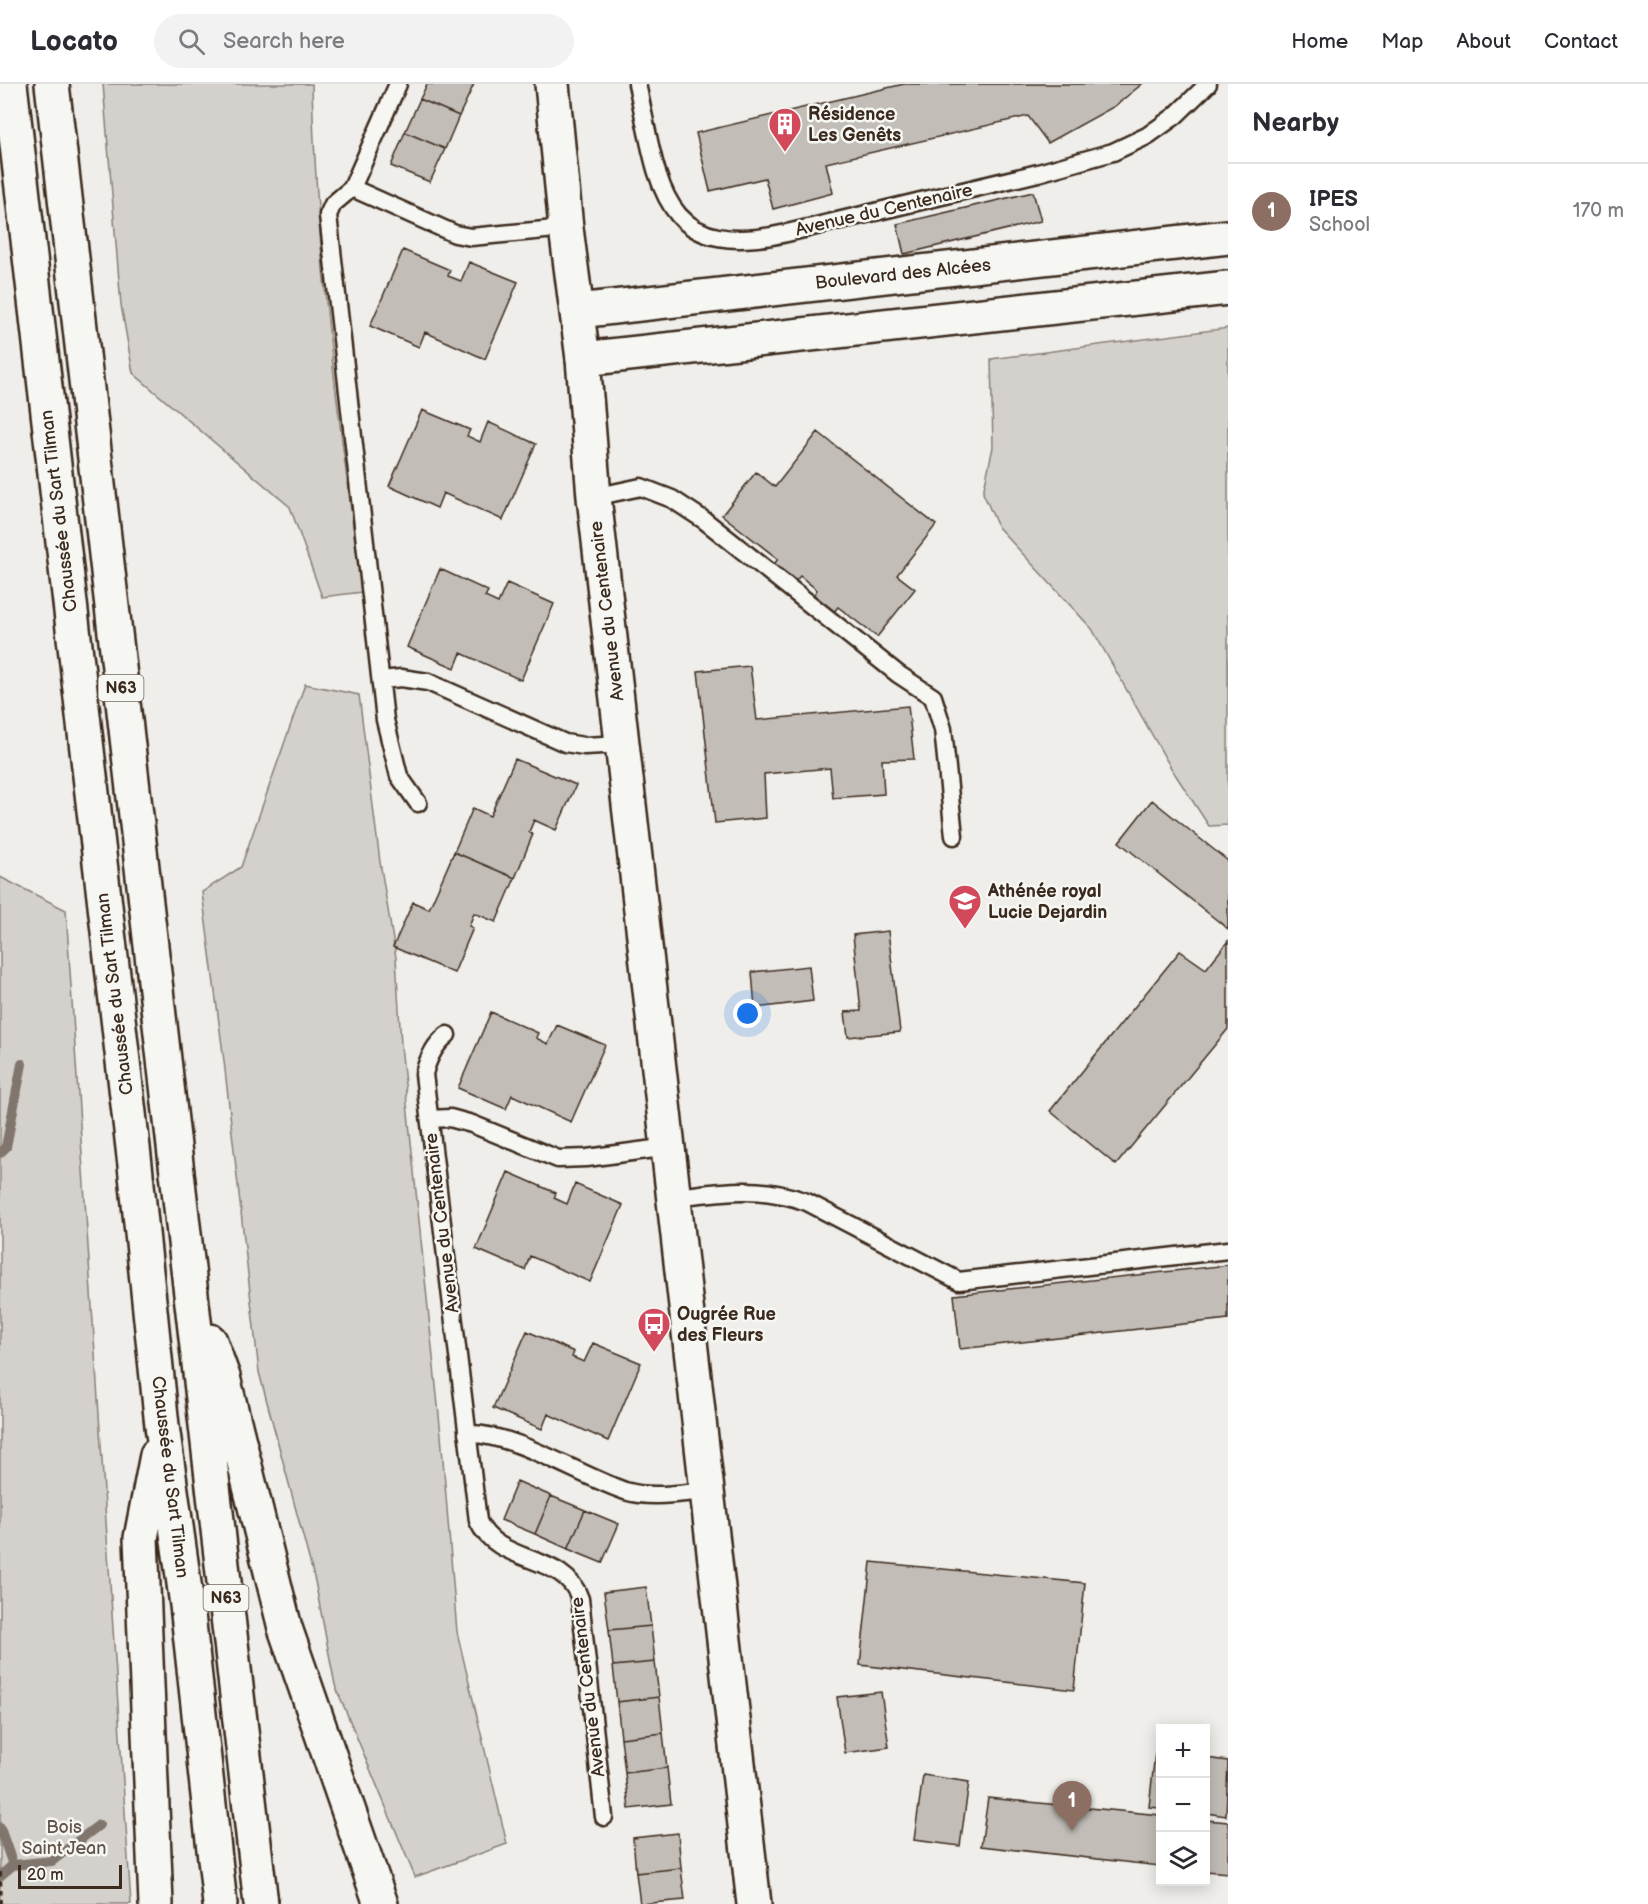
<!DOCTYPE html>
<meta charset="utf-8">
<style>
:root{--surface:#fff;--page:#f2f2f3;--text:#2b2b33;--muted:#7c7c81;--line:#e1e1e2;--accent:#d1495b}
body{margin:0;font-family:"Balsamiq Sans",sans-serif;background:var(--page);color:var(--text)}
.controls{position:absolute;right:18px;bottom:18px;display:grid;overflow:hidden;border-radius:0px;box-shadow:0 3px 15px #0003}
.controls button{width:54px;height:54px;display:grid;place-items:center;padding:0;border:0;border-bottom:2px solid var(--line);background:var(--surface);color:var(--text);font:30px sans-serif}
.scale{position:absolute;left:18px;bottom:15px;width:104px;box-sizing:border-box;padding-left:6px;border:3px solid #3b2a1e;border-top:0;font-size:16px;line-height:21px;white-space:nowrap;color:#3b2a1e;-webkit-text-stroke:4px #f6f6f2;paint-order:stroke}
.you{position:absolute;left:748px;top:930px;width:21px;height:21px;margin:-15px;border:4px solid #fff;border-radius:50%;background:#1a73e8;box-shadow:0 0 0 9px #1a73e833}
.badge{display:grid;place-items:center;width:39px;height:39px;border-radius:50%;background:var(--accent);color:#fff;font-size:20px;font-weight:700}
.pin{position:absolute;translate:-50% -50px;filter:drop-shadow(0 2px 3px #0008)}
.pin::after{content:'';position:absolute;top:32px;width:21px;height:18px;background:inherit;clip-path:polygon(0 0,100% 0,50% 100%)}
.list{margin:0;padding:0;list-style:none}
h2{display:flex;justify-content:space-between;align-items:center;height:78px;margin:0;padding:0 24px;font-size:26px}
h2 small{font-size:20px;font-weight:400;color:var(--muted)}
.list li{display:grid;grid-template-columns:39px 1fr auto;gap:18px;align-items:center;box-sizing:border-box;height:96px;padding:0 24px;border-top:2px solid var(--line)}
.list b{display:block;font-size:22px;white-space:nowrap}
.list p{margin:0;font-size:20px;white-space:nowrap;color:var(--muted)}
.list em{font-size:20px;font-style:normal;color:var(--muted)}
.icon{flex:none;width:33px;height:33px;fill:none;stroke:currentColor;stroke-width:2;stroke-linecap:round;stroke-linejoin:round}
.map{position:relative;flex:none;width:1228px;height:1820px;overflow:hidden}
header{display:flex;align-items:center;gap:36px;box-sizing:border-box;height:84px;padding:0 30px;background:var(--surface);border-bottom:2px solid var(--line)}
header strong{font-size:28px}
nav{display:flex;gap:33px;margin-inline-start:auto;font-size:21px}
.search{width:420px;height:54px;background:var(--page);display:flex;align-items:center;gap:15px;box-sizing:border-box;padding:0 21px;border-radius:33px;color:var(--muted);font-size:22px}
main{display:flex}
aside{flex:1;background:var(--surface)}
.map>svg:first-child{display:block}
.green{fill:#d4d1cc;stroke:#887e75;stroke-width:1.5}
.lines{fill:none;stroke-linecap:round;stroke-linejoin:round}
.stream{stroke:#81766d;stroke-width:10}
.building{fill:#c2bdb7;stroke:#3b2a1e;stroke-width:1.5}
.lane-casing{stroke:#3b2a1e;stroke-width:21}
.street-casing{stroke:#3b2a1e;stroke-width:38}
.secondary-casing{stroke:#3b2a1e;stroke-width:38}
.highway-casing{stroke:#3b2a1e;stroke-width:38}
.path{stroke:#3b2a1e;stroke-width:4;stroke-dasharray:4.5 4.5;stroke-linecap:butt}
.lane{stroke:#f6f6f2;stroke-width:16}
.street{stroke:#f6f6f2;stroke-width:33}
.secondary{stroke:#f6f6f2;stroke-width:33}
.highway{stroke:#f6f6f2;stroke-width:33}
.labels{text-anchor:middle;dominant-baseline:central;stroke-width:5;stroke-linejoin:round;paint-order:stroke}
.shield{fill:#f6f6f2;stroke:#73675e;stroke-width:1.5}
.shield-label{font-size:16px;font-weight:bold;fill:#3b2a1e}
.poi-label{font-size:18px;font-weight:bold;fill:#3b2a1e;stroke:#f6f6f2;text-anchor:start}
.street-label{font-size:18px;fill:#3b2a1e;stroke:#f6f6f2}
.park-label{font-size:18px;fill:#61544a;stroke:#f6f6f2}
</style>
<header>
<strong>Locato</strong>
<div class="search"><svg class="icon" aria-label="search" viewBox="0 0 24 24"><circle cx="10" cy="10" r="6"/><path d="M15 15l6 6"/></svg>Search here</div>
<nav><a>Home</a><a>Map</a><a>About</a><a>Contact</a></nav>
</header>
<main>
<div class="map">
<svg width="1228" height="1820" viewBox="0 0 1228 1820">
<rect width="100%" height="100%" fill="#efeeea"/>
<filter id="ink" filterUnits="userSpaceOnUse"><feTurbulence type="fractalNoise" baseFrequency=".0167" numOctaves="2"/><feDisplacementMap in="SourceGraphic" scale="12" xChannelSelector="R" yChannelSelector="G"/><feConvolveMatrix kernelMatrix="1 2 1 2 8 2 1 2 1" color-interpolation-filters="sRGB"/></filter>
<g filter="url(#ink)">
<!-- green -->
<path class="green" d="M 103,0 L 312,0 C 316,170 339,339 362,508 L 322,513 L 290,423 L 133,289 L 121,221 Z
M 1228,244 L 1228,741 L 1209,742 L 1171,684 L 1092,545 L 998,443 L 983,409 L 993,363 L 991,275 Z
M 305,600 L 359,611 L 380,778 L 396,874 L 401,961 L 441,1351 L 457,1548 L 507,1760 L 415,1793 L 335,1601 L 315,1497 L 259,1288 L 224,977 L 202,808 L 241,783 Z
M 0,793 L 66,826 L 131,1820 L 0,1820 Z"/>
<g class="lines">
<!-- stream -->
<path class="stream" d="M 0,1069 L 6,1063 L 22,980
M 0,1744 L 13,1781
M 0,1792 L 13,1781 L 52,1777 L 99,1741"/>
</g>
<!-- building -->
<path class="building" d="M 427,0 L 474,0 L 459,32 L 420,15 Z
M 904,0 L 1142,0 L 1115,22 L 1048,59 L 1028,32 L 826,79 L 833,109 L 773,125 L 765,94 L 710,107 L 696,49 Z
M 420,15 L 459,32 L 445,65 L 405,48 Z
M 405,48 L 445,65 L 430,98 L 391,82 Z
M 1033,108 L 1041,137 L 904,170 L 897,140 Z
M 403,166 L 450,186 L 448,192 L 461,197 L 469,178 L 518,198 L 485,275 L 425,248 L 419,263 L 370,242 Z
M 422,326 L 470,346 L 467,352 L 480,358 L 488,338 L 536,360 L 503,436 L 443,409 L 437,424 L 389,402 Z
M 818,348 L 936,441 L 897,491 L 915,505 L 877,553 L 838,523 L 832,530 L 812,513 L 817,506 L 800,492 L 793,500 L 772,483 L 778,475 L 722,431 L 756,388 L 775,403 Z
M 440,485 L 488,507 L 485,513 L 498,519 L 507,499 L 554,520 L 521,596 L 461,569 L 455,584 L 407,563 Z
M 750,582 L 757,636 L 908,622 L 914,675 L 882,676 L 884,710 L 833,714 L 830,684 L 764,690 L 766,734 L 715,739 L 698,587 Z
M 515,675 L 576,701 L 556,746 L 534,736 L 529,748 L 533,750 L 515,794 L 454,768 L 473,724 L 490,732 Z
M 1152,716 L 1228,777 L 1228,845 L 1119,758 Z
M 454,768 L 515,794 L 496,838 L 474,829 L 469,842 L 473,844 L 454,889 L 393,863 L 413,818 L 429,825 Z
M 888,847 L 900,948 L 848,953 L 845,928 L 861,927 L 853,851 Z
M 1228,857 L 1228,945 L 1116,1081 L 1050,1027 L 1180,867 L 1206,885 Z
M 809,882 L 813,917 L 755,924 L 752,888 Z
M 491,928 L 538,949 L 536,954 L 548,960 L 557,941 L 605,961 L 571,1038 L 512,1011 L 506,1025 L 458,1004 Z
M 508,1088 L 556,1109 L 554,1114 L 567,1120 L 575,1100 L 623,1121 L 590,1198 L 530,1172 L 525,1186 L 476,1165 Z
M 1228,1181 L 1228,1235 L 960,1265 L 954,1211 Z
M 527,1247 L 574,1268 L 572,1273 L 584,1278 L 593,1259 L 641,1279 L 608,1357 L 548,1330 L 542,1345 L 493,1324 Z
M 517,1397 L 551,1412 L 535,1450 L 501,1436 Z
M 551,1412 L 585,1426 L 568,1465 L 535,1450 Z
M 585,1426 L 619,1440 L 602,1479 L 568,1465 Z
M 871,1478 L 1085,1499 L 1074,1606 L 860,1581 Z
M 646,1503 L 651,1542 L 609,1546 L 604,1508 Z
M 651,1542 L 655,1578 L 613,1582 L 609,1546 Z
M 655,1578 L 659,1613 L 617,1618 L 613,1582 Z
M 881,1608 L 889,1663 L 845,1669 L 837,1613 Z
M 659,1613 L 663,1649 L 621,1654 L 617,1618 Z
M 663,1649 L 667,1684 L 625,1689 L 621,1654 Z
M 1155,1669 L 1160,1669 L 1160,1724 L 1149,1723 Z
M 1206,1674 L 1228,1677 L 1226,1732 L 1206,1729 Z
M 667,1684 L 671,1720 L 629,1725 L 625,1689 Z
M 923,1691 L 969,1698 L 960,1762 L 914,1756 Z
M 988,1714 L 1160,1731 L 1160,1782 L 981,1762 Z
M 1206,1736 L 1228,1738 L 1228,1789 L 1206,1787 Z
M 678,1749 L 681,1784 L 636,1789 L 633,1754 Z
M 681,1784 L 685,1816 L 640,1820 L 636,1789 Z"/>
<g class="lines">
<!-- lane casing -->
<g class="lane-casing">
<path id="lane" d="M 637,0 C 659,98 658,178 787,149 L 1038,89 L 1113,68 L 1147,52 L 1175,32 L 1208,0
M 352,104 L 398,0
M 594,413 L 641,403 L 672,415 L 704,436 L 898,590 L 933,613 L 943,645 L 954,752
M 382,596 L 401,594 L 428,598 L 565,659 L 584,662 L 623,660
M 418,719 L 399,692 L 385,636 L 328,131 L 333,120 L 352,104 L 455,150 L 471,153 L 566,144
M 447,951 C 434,961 428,974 424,990 L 478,1437 C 498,1482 565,1468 580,1515 L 604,1733
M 430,1035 L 450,1034 L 472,1040 L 558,1075 L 587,1074 L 669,1063
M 675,1113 C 724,1107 760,1101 807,1118 L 959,1197 L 1228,1166
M 467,1350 C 513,1348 580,1392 625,1407 C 651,1415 681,1409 708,1407"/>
</g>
<!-- street casing -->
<g class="street-casing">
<path id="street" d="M 578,227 L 1228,153
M 583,275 L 1228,204"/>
</g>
<!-- secondary casing -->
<g class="secondary-casing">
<path id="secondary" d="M 552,0 L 566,144 L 583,275 L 594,413 L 754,1820"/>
</g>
<!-- highway casing -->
<g class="highway-casing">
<path id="highway" d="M 10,0 L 135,1081 L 162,1342 L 187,1521 L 220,1820
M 52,0 L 261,1820
M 210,1257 L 223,1293 L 285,1544 L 381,1820
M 156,1820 L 141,1454 L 157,1371"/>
</g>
<!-- path -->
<path class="path" d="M 0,1788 L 1,1820"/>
<!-- lane -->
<use href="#lane" class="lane"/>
<!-- street -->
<use href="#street" class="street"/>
<!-- secondary -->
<use href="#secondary" class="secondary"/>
<!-- highway -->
<use href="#highway" class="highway"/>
</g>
</g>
<!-- icons -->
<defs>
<g id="building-pin" transform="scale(1.725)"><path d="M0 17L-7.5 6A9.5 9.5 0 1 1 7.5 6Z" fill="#d1495b" stroke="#f6f6f2"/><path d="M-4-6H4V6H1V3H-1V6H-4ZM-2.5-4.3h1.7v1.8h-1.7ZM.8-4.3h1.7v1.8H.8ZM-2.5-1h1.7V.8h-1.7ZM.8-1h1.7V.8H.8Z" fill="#fff"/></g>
<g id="school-pin" transform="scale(1.725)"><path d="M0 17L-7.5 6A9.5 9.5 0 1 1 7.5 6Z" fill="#d1495b" stroke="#f6f6f2"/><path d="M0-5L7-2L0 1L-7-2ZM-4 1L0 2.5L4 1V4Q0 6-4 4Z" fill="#fff"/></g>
<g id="bus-pin" transform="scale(1.725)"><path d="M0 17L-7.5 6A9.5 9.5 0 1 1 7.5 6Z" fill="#d1495b" stroke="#f6f6f2"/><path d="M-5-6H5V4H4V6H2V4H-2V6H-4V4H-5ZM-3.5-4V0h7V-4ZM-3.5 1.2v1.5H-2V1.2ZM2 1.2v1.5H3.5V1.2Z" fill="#fff"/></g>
</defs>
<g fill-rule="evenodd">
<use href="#building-pin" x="785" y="40"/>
<use href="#school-pin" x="965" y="817"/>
<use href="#bus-pin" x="654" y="1240"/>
</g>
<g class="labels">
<!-- shield labels -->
<g class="shield">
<rect x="98.5" y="591" width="45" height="26" rx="4.5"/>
<rect x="203.5" y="1501" width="45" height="26" rx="4.5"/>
</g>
<g class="shield-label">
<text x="121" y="604">N63</text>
<text x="226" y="1514">N63</text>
</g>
<!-- poi labels -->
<g class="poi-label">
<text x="808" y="30">Résidence<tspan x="808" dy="21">Les Genêts</tspan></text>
<text x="988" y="807">Athénée royal<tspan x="988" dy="21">Lucie Dejardin</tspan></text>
<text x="677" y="1230">Ougrée Rue<tspan x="677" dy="21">des Fleurs</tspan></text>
</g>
<!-- street labels -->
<g class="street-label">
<text transform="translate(884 126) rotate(-13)">Avenue du Centenaire</text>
<text transform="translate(903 190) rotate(-6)">Boulevard des Alcées</text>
<text transform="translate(59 427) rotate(-97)">Chaussée du Sart Tilman</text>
<text transform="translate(607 527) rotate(-97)">Avenue du Centenaire</text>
<text transform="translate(115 910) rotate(-97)">Chaussée du Sart Tilman</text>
<text transform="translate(442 1139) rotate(-97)">Avenue du Centenaire</text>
<text transform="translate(170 1393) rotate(83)">Chaussée du Sart Tilman</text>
<text transform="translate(588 1603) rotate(-97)">Avenue du Centenaire</text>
</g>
<!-- park labels -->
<g class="park-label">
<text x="64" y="1743">Bois<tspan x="64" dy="21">Saint Jean</tspan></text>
</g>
</g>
</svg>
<div class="controls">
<button>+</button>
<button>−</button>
<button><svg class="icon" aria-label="layers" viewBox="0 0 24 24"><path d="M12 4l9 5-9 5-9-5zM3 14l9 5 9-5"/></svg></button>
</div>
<div class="scale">20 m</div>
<div class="you"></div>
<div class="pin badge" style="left:1072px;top:1747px;background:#8d6e63">1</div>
</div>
<aside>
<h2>Nearby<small></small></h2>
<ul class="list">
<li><span class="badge" style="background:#8d6e63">1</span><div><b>IPES</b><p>School</p></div><em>170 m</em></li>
</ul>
</aside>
</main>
